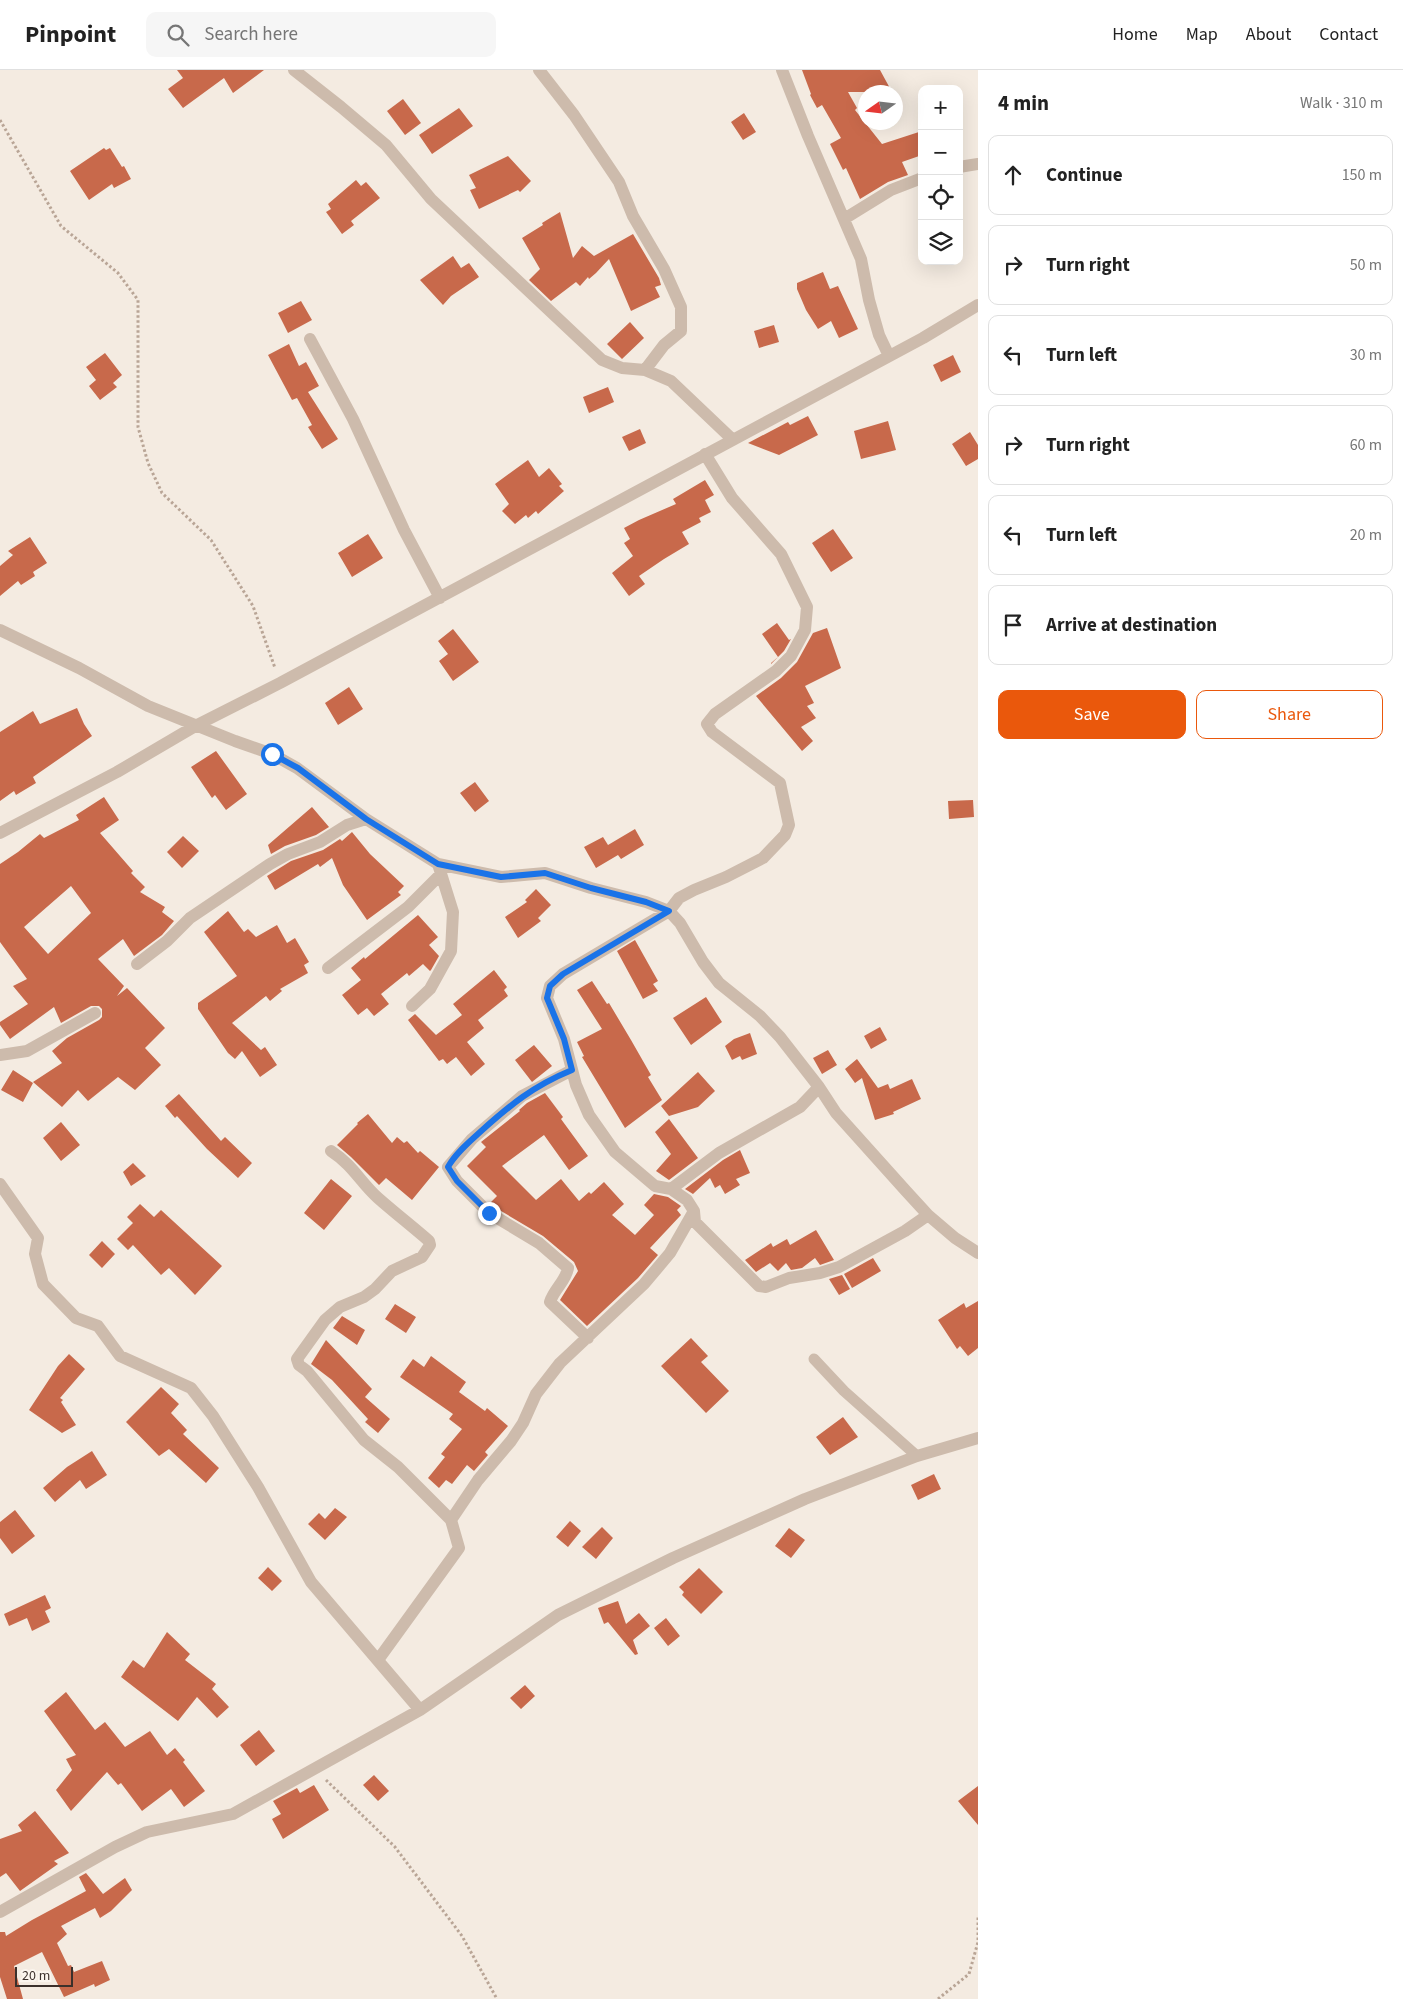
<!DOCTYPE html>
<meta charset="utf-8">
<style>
:root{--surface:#fff;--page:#f6f6f6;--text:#222;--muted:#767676;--line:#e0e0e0;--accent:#ea580c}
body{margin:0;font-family:"Source Sans 3",sans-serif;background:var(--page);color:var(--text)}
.controls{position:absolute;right:15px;top:15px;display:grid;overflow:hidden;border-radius:10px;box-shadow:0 5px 20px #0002}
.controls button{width:45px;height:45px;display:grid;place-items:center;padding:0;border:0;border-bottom:1px solid var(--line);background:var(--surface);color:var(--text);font:25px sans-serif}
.compass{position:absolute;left:858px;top:15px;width:45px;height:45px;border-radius:50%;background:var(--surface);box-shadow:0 5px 20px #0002;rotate:256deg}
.scale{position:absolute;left:15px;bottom:12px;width:58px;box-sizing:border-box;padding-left:5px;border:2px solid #3b302b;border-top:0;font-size:14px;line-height:18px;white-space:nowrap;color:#3b302b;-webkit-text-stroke:4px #fbf5ee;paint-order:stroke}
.stop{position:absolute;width:15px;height:15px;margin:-11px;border:4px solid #1a73e8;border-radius:50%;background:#fff}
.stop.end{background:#1a73e8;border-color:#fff;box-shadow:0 1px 5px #0008}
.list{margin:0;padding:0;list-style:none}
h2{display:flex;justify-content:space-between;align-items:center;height:65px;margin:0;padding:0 20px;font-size:21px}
h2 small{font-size:16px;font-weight:400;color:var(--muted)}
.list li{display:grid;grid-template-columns:32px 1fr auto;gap:15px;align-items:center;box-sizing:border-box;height:80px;margin:0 10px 10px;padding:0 10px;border:1px solid var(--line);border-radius:10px}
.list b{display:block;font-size:19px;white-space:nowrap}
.list em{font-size:16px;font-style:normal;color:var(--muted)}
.actions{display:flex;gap:10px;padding:15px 20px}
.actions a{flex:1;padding:11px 0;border:1px solid var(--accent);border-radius:10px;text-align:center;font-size:18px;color:var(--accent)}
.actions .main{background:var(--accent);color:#fff}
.icon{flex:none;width:28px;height:28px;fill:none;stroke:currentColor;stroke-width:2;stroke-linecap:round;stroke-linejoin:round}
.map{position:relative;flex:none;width:978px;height:1929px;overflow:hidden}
header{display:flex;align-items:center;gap:30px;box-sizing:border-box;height:70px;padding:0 25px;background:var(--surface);border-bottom:1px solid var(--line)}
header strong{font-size:24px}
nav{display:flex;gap:28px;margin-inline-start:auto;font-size:18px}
.search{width:350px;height:45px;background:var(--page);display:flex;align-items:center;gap:12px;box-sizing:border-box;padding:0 18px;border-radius:10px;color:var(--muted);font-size:19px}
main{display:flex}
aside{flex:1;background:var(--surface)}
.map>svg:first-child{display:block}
.building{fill:#c8694b;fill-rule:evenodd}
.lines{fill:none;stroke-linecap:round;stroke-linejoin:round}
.path{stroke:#b9a596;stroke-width:3;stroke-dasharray:2.5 2.5;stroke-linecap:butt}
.service{stroke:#cdbbac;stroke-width:11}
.minor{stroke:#cdbbac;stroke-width:12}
.route{stroke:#1a73e8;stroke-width:6}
</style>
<header>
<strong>Pinpoint</strong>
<div class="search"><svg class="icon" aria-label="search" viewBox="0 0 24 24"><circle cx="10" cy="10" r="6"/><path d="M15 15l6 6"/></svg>Search here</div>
<nav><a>Home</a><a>Map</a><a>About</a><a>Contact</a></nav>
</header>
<main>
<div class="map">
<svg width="978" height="1929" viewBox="0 0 978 1929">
<rect width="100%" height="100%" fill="#f4ebe1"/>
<!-- building -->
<path class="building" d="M 177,0 L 264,0 L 233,23 L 224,8 L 183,38 L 168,19 L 183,8 Z
M 802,0 L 880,0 L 892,22 L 848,22 L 857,38 L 855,40 L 882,74 L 922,61 L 922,85 L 902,92 L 908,105 L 888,112 L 860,129 L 846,98 L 843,100 L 830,74 L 841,68 L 822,35 L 817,38 L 810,25 L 811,24 Z
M 403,29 L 421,53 L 405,65 L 387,41 Z
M 459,38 L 473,56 L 432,84 L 419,65 Z
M 744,43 L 756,62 L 743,70 L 731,52 Z
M 104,78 L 106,80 L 110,78 L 122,97 L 124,96 L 131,109 L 114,118 L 112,114 L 89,130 L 70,101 Z
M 508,86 L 531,111 L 520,122 L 518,120 L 479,139 L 470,120 L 476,118 L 469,105 Z
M 356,110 L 361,116 L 366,112 L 380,128 L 351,151 L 354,155 L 342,164 L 326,142 L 331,139 L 328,134 Z
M 560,142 L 573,188 L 582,176 L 594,186 L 633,164 L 659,208 L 661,215 L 655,217 L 660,227 L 631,241 L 609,189 L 596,203 L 589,209 L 588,207 L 580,216 L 576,212 L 551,231 L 529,210 L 540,199 L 522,168 L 543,155 L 542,153 Z
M 453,186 L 461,198 L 469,193 L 479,207 L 451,226 L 443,235 L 420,210 Z
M 823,202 L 830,219 L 838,216 L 858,259 L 839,268 L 831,251 L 818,259 L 806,240 L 797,219 L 797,213 Z
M 301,231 L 312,250 L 288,263 L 278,243 Z
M 630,252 L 644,268 L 622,289 L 607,274 Z
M 774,255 L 779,272 L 759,278 L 754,261 Z
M 289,274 L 299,296 L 306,292 L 319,316 L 308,322 L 338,369 L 322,379 L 308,357 L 312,355 L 297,328 L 292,330 L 268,285 Z
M 105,283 L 122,305 L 113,313 L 117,317 L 100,330 L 89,316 L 96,310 L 86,297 Z
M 953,285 L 961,302 L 941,312 L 933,295 Z
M 608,317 L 614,332 L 589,343 L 583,327 Z
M 808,346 L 818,365 L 779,385 L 748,373 L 788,352 L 790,355 Z
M 888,351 L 896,380 L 861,389 L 854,361 Z
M 640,359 L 646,373 L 629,381 L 622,367 Z
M 970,362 L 978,375 L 978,389 L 966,396 L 952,374 Z
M 528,390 L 539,407 L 549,398 L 562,414 L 559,416 L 564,421 L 538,444 L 536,441 L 528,448 L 526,445 L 515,454 L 502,441 L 509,434 L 495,414 Z
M 705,410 L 714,425 L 705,430 L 711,442 L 699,448 L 701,452 L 682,462 L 689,474 L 664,489 L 639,506 L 645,514 L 629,526 L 612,503 L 633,486 L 624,473 L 630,469 L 624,458 L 639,450 L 676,434 L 673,429 Z
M 833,459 L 853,488 L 831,502 L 812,473 Z
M 368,464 L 383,488 L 352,507 L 338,483 Z
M 30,467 L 47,493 L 33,502 L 35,506 L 21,515 L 18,511 L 0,526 L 0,496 L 13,485 L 8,481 Z
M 777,553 L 789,570 L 791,569 L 784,581 L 771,594 L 771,593 L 778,587 L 762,564 Z
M 827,558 L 841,598 L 805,616 L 814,633 L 807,636 L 816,648 L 801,657 L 813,671 L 802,681 L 756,626 L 781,608 L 797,592 L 813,563 Z
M 453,559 L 479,592 L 453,611 L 439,591 L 448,584 L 438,571 Z
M 349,617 L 363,639 L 338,655 L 325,633 Z
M 77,638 L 84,654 L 92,666 L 33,707 L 36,713 L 16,725 L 14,721 L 0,731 L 0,662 L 33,641 L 40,654 Z
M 216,681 L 247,724 L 226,740 L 215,725 L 212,728 L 191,697 Z
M 475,712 L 489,731 L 475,742 L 460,723 Z
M 104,727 L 119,750 L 100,763 L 133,801 L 131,803 L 145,817 L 140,822 L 165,837 L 162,842 L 174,851 L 162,865 L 134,886 L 123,869 L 98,889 L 124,916 L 117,926 L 127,918 L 165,958 L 145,978 L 161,995 L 135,1020 L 118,1007 L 88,1031 L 78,1020 L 62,1037 L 33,1012 L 62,993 L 52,981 L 67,968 L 99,950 L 102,947 L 102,939 L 99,936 L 91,936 L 61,953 L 54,937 L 10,969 L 0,955 L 0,952 L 28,934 L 13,916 L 27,909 L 0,872 L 0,794 L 18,782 L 40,764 L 44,768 L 79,750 L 76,745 ZM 71,816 L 91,843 L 48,884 L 24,857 Z
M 973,730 L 974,747 L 949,749 L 948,731 Z
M 312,737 L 329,757 L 316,765 L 285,776 L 271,784 L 268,775 Z
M 635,759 L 644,775 L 621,789 L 618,785 L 596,798 L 584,777 L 603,767 L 608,775 Z
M 352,762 L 370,784 L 404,816 L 398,822 L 401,825 L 367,850 L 343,815 L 332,788 L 320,797 L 318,794 L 275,820 L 267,806 L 291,791 L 323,780 L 340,769 L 342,771 Z
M 183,766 L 199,781 L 182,798 L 167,782 Z
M 536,819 L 551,835 L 538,848 L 541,851 L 518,868 L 505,847 L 527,832 L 525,830 Z
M 228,841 L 244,862 L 248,859 L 256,867 L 277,855 L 287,873 L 295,868 L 309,892 L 304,895 L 308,903 L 280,919 L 282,921 L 270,931 L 266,926 L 232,953 L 261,980 L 265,977 L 277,995 L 260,1007 L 242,981 L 235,989 L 228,983 L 198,939 L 198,933 L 237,906 L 204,862 Z
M 418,845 L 438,867 L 429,875 L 439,886 L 431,900 L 430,901 L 423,894 L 409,906 L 407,903 L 381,924 L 389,934 L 374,946 L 367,938 L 358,945 L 342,925 L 361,910 L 351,898 L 364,887 L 365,889 Z
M 635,870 L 658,911 L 653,914 L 658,921 L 643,929 L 617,881 Z
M 494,900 L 507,917 L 504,920 L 508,926 L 478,950 L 484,958 L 467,972 L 485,994 L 471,1006 L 456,987 L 447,994 L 443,989 L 439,991 L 408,950 L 415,944 L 436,965 L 462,945 L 453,934 Z
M 592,911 L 607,934 L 609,933 L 631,970 L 651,1005 L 648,1007 L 662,1030 L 625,1058 L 582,987 L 584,986 L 577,972 L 602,959 L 577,920 Z
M 706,927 L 722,952 L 691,975 L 673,948 Z
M 880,957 L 887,970 L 871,979 L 864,966 Z
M 750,963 L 757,984 L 742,990 L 740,986 L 732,990 L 725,976 L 734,969 Z
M 534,975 L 552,996 L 532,1012 L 515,990 Z
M 828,980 L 837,995 L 822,1004 L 813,988 Z
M 857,989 L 878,1018 L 888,1014 L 890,1019 L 912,1009 L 921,1029 L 893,1042 L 894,1044 L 875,1050 L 862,1008 L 855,1013 L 845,999 Z
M 13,1000 L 33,1013 L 23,1032 L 1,1020 Z
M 698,1002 L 715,1021 L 698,1037 L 669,1046 L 661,1036 Z
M 545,1023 L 563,1047 L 561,1049 L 588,1086 L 569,1100 L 544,1065 L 502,1096 L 536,1130 L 561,1109 L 579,1131 L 589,1122 L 591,1124 L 604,1112 L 624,1134 L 612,1145 L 635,1165 L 654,1145 L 644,1135 L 654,1124 L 668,1127 L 681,1136 L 677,1140 L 681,1145 L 650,1178 L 658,1185 L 638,1208 L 587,1256 L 560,1230 L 578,1201 L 574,1192 L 543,1166 L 496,1138 L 491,1132 L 497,1126 L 467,1096 L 486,1077 L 481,1072 L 520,1041 L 519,1040 L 527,1033 Z
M 179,1024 L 221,1071 L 225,1067 L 252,1093 L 238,1108 L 207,1079 L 177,1046 L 175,1048 L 165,1036 Z
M 368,1044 L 392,1073 L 397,1067 L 404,1073 L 407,1071 L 418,1083 L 420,1081 L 439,1097 L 412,1130 L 386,1108 L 379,1115 L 351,1087 L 337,1075 L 358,1054 L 357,1053 Z
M 669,1049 L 698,1088 L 669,1110 L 656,1101 L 671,1084 L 655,1062 Z
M 61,1052 L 80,1075 L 61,1091 L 43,1068 Z
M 740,1080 L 750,1103 L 736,1109 L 740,1115 L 725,1124 L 720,1115 L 715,1118 L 710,1108 L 693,1124 L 685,1119 L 723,1090 Z
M 133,1093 L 146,1106 L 131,1116 L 123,1102 Z
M 331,1109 L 352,1126 L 324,1160 L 304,1143 Z
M 140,1134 L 154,1147 L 161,1140 L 222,1196 L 195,1225 L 169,1198 L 161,1205 L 133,1175 L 128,1180 L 117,1169 L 133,1153 L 127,1147 Z
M 816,1160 L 834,1190 L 820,1195 L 815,1188 L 802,1198 L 791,1200 L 786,1193 L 778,1201 L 770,1193 L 756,1202 L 745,1190 L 771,1173 L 773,1177 L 787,1169 L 790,1175 Z
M 102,1171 L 115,1184 L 102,1198 L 89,1185 Z
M 873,1188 L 881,1201 L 852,1218 L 844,1204 Z
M 842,1205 L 850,1219 L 839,1225 L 829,1209 Z
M 978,1231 L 978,1278 L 968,1286 L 960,1276 L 957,1279 L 938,1250 L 964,1233 L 966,1238 Z
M 395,1234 L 416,1247 L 406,1263 L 385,1249 Z
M 342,1246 L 365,1260 L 357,1275 L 333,1258 Z
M 691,1268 L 708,1286 L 701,1292 L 729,1321 L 706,1343 L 661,1296 Z
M 326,1270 L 372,1319 L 365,1327 L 390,1349 L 378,1363 L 365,1352 L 368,1349 L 332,1310 L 311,1294 Z
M 69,1284 L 85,1299 L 60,1328 L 63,1330 L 61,1332 L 76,1355 L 62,1363 L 29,1340 L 58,1296 Z
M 431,1286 L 466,1312 L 459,1322 L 485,1341 L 487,1338 L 508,1356 L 485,1382 L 488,1385 L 474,1401 L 467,1395 L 452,1414 L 446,1410 L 439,1418 L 428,1408 L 445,1387 L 441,1384 L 462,1359 L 449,1349 L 453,1344 L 400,1307 L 413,1289 L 424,1297 Z
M 161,1317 L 179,1334 L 171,1343 L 187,1360 L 183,1364 L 219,1398 L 206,1413 L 169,1379 L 159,1386 L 126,1352 Z
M 843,1347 L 858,1367 L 830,1385 L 816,1367 Z
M 92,1381 L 107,1405 L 86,1419 L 80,1410 L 55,1432 L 43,1418 L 67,1397 Z
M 934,1404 L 941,1419 L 918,1430 L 911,1415 Z
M 335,1438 L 347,1447 L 325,1470 L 308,1454 L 319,1443 L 325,1449 Z
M 15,1440 L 35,1466 L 12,1484 L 0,1468 L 0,1452 Z
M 570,1451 L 581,1461 L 568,1477 L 556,1467 Z
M 602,1457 L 613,1468 L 596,1489 L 582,1477 Z
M 789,1458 L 805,1470 L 791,1488 L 775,1476 Z
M 268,1497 L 282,1511 L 272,1521 L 258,1508 Z
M 699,1498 L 723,1522 L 701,1544 L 682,1525 L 684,1522 L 679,1517 Z
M 45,1525 L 51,1538 L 45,1541 L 50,1552 L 32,1561 L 27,1548 L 9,1556 L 4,1544 Z
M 618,1531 L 626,1554 L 639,1543 L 650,1556 L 633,1570 L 638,1584 L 635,1585 L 608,1552 L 604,1554 L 598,1538 Z
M 666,1548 L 680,1566 L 668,1576 L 654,1558 Z
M 167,1562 L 190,1584 L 185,1590 L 216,1614 L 212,1619 L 229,1637 L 217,1648 L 197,1627 L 178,1651 L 121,1607 L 133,1590 L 144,1598 Z
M 525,1615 L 535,1626 L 521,1639 L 510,1628 Z
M 66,1622 L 95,1660 L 105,1652 L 125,1677 L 150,1661 L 167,1685 L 175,1678 L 185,1690 L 183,1692 L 205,1721 L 184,1737 L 171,1719 L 142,1741 L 121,1713 L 118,1715 L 107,1702 L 71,1741 L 56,1720 L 72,1700 L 66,1689 L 76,1685 L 44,1641 Z
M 259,1660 L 275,1681 L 256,1696 L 240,1675 Z
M 374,1705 L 389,1721 L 378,1731 L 363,1715 Z
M 314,1715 L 329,1740 L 283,1769 L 272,1749 L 281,1744 L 273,1731 L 297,1718 L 300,1723 Z
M 978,1716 L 978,1755 L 958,1731 Z
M 35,1741 L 69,1783 L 54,1791 L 58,1794 L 20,1821 L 6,1803 L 0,1807 L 0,1769 L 22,1761 L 18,1755 Z
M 86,1803 L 103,1824 L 125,1808 L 132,1820 L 111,1841 L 100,1848 L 95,1838 L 61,1856 L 67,1864 L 57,1873 L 68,1896 L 71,1895 L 74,1902 L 102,1891 L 110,1910 L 95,1917 L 94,1914 L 64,1927 L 42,1882 L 14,1896 L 23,1929 L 7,1929 L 0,1907 L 0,1862 L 5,1862 L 6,1866 L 32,1850 L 86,1821 L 79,1807 Z"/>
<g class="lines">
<!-- path -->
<path class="path" d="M 0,50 L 61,156 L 118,203 L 138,230 L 138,357 L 148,393 L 162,423 L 211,470 L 253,536 L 275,598
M 326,1710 L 395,1777 L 462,1866 L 497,1929
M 938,1929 L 969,1904 L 978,1872 L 978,1846"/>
<!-- service -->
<path class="service" d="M 814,1289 L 844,1321 L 917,1386"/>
<!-- minor -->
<path class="minor" d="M 294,0 L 341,37 L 386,75 L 431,129 L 602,290 L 622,298 L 645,300 L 671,311 L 732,369
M 539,0 L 574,45 L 619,112 L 633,146 L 664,199 L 681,237 L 681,261 L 664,275 L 645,300
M 782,0 L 808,66 L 861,189 L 869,230 L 879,265 L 889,286
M 959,97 L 978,94
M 844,149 L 891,120 L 922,108
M 310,269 L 353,349 L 404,460 L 440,528
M 705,384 L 732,428 L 781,484 L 807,537 L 805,560 L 791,586 L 776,601 L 715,644 L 707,654 L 712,662 L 780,713 L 789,755 L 785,765 L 763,788 L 726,807 L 694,820 L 679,828 L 669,841 L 563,904 L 550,916 L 547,928 L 564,969 L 576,1015 L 589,1045 L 615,1082 L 655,1116 L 671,1119 L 687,1130 L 694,1141 L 695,1152 L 759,1216 L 766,1217 L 789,1208 L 820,1203 L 839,1197 L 905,1161 L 928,1145
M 0,560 L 79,598 L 148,636 L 235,671 L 272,684 L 297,698 L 366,749 L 438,794 L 501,807 L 545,803 L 591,818 L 646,832 L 669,841 L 680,853 L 703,892 L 719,913 L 760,946 L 780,967 L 819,1017 L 836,1043 L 906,1121 L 928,1145 L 955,1168 L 978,1183
M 0,763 L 117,702 L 197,655 L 280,613 L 923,268 L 978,235
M 137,894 L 167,871 L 190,848 L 270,794 L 288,784 L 320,772 L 347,755 L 366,749
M 328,898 L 408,837 L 441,804
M 412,936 L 430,919 L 451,881 L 453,842 L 438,794
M 0,985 L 27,981 L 95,943
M 572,1000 L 522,1026 L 472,1069 L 448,1097 L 457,1111 L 489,1143 L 539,1173 L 568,1198 C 566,1211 554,1219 550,1232 L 588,1268
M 331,1081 C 354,1096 360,1112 378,1128 C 395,1143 413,1157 429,1171 L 430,1175 L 422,1187 L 392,1201 L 375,1219 L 364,1227 L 340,1237 L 325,1250 L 297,1289 L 299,1295 L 307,1301 L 364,1370 L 398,1397 L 451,1450
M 0,1114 L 38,1168 L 35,1184 L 43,1214 L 76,1248 L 98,1256 L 120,1286 L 191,1318 L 213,1346 L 258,1417 L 311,1512 L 420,1640
M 671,1119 L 719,1083 L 800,1037 L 819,1017
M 378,1590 L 459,1478 L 451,1450 L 478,1410 L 511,1371 L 523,1353 L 536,1324 L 560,1293 L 644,1214 L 670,1183 L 694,1141
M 0,1842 L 115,1777 L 147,1762 L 233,1744 L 420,1640 L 558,1545 L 673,1488 L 805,1429 L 917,1386 L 978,1368"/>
</g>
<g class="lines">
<!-- route -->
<path class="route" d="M 272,684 L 298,698 L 366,749 L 438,794 L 501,807 L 545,803 L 591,818 L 646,832 L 669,841 L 563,904 L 550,916 L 547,928 L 564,969 L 572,1000 C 533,1016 510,1035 479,1063 C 468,1073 455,1084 448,1097 L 457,1111 L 489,1143"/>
</g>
</svg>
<div class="controls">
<button>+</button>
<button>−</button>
<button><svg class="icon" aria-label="locate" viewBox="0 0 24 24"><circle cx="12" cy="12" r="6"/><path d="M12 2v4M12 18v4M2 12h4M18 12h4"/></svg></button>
<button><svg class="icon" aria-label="layers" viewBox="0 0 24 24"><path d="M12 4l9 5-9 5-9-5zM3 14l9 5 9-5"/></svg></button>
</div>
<svg class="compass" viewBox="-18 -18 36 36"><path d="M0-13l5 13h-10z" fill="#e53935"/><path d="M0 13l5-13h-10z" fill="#767676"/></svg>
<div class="scale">20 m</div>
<div class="stop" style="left:272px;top:684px"></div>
<div class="stop end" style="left:489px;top:1143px"></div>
</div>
<aside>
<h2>4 min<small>Walk · 310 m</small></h2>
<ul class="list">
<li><svg class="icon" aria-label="ahead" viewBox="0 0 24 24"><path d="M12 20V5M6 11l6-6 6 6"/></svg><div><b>Continue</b></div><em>150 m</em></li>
<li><svg class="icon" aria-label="right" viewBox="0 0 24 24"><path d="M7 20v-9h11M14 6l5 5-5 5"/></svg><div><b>Turn right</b></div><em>50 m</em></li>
<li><svg class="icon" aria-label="left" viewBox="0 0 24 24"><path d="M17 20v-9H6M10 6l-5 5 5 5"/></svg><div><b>Turn left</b></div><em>30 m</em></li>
<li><svg class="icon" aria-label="right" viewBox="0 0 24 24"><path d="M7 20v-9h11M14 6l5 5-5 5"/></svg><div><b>Turn right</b></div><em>60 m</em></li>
<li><svg class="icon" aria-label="left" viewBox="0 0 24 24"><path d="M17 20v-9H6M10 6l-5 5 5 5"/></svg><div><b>Turn left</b></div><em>20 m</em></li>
<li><svg class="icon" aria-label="arrive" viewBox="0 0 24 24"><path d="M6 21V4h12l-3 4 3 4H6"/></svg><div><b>Arrive at destination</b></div></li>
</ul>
<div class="actions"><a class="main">Save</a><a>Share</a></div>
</aside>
</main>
